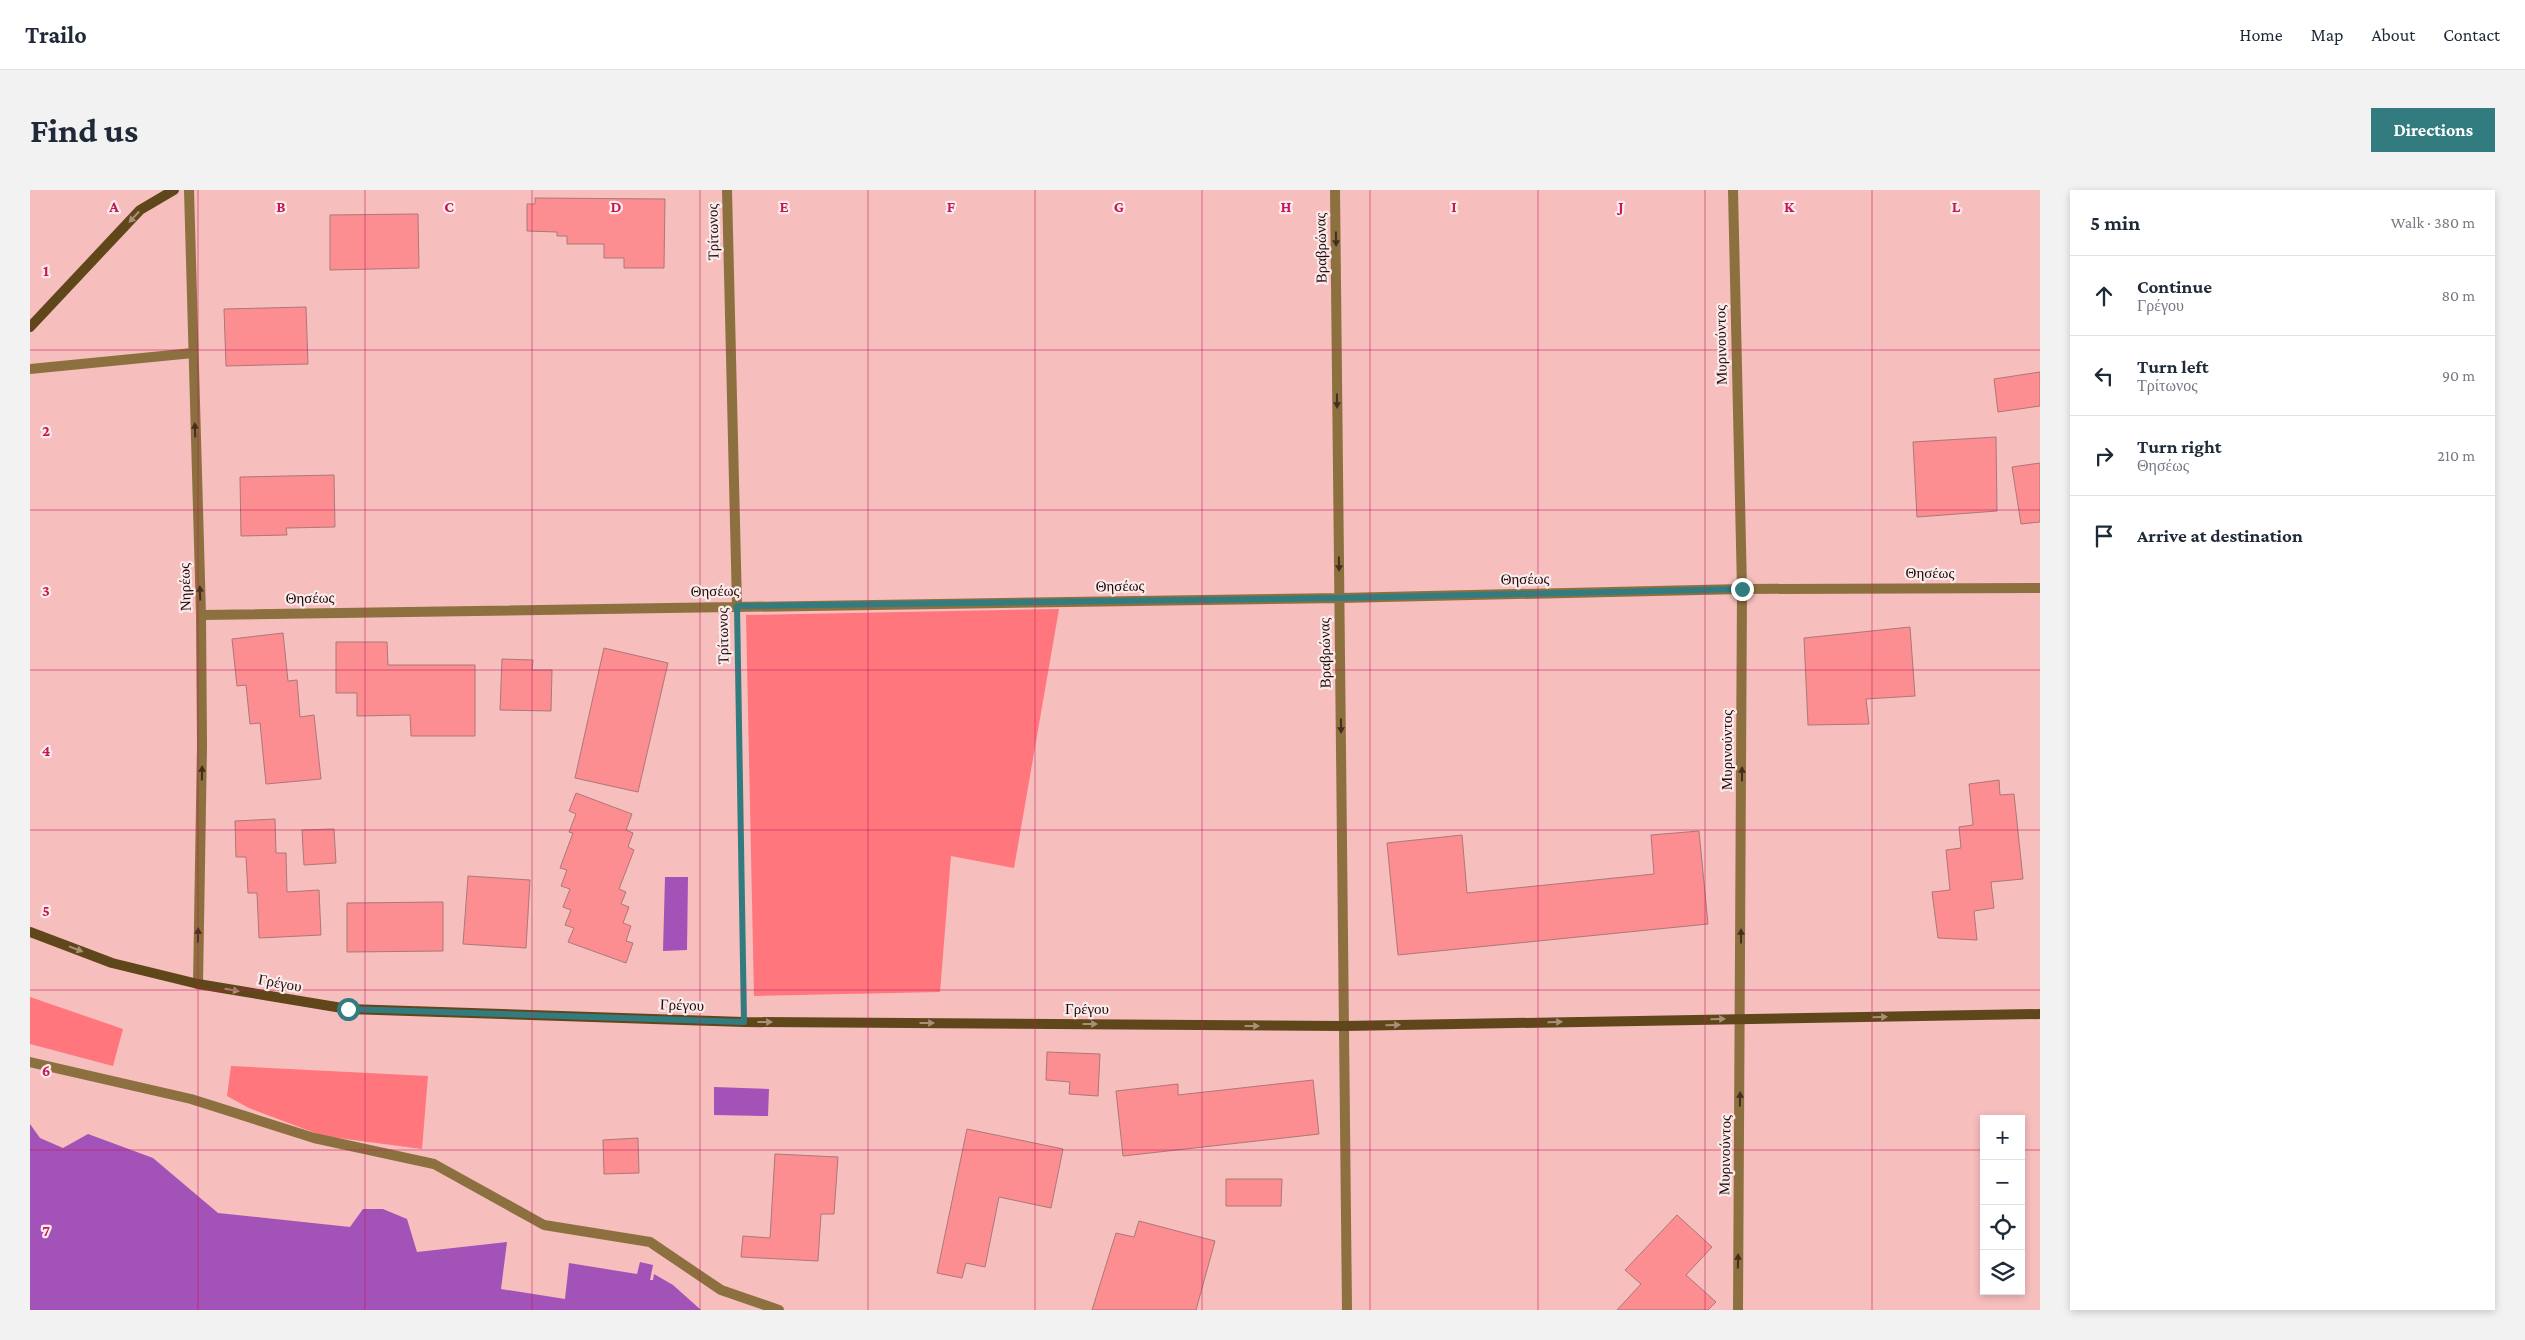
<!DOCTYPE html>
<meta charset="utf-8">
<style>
:root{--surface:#fff;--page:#f2f2f3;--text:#1f2937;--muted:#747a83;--line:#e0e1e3;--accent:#327c7f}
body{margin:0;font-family:"Crimson Pro",serif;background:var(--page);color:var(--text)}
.controls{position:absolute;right:15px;bottom:15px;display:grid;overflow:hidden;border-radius:0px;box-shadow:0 2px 8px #0003}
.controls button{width:45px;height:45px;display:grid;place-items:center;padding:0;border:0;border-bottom:1px solid var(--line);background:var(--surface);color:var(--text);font:25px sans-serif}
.stop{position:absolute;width:15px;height:15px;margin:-11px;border:4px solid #327c7f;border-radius:50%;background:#fff}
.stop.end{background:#327c7f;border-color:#fff;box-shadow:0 1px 5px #0008}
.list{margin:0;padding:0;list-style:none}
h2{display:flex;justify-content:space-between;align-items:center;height:65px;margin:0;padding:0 20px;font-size:21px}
h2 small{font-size:16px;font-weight:400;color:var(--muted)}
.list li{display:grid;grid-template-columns:32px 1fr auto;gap:15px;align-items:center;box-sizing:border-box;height:80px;padding:0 20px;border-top:1px solid var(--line)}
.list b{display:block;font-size:19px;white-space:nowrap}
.list p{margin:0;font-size:16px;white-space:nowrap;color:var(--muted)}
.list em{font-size:16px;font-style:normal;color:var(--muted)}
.icon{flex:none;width:28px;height:28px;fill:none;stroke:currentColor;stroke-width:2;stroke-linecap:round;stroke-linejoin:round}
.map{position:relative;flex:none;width:2010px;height:1120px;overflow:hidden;border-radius:0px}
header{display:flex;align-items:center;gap:30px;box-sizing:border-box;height:70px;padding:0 25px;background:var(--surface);border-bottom:1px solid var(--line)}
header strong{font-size:24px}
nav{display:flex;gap:28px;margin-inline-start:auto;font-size:18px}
.intro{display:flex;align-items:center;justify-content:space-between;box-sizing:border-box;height:120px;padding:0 30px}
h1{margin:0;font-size:35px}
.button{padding:12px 22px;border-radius:0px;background:var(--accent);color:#fff;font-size:18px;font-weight:700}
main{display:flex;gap:30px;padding:0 30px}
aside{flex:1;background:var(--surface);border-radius:0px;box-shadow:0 2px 8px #0003}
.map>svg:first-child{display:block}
.green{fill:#ff767d}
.water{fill:#a352b7}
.building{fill:#fc8d90;stroke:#ac7878}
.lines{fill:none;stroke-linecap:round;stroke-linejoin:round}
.path{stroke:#ab8080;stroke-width:3;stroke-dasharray:4 2.5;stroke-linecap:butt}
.pedestrian{stroke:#8d703f;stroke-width:10}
.minor{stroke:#8d703f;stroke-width:10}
.tertiary{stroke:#8d703f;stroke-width:10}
.secondary{stroke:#60471b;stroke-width:10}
.oneway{fill:#a69078}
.oneway2{fill:#442e1d}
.route{stroke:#327c7f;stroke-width:6}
.grid{fill:none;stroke:#c2185b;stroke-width:1;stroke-opacity:0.55}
.labels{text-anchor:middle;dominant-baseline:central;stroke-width:4.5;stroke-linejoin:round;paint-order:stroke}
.street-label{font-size:15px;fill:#1d0a0b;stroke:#fceaea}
.grid-label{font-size:16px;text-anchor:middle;font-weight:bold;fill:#c2185b;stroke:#fceaea;stroke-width:4.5;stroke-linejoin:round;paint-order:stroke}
</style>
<header>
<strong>Trailo</strong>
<nav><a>Home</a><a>Map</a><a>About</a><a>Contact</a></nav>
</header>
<div class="intro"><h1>Find us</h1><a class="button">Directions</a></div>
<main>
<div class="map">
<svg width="2010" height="1120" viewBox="0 0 2010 1120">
<rect width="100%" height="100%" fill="#f6bebd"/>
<!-- green -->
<path class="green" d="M 1029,419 L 984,678 L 921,666 L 910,802 L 724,806 L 716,425 Z
M 0,807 L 93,839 L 83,876 L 0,854 Z
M 201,876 L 398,886 L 392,959 L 293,946 L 219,918 L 197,906 Z"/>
<!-- water -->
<path class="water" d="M 635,687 L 658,687 L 657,760 L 633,761 Z
M 684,897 L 739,899 L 738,926 L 684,925 Z
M 0,934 L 10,948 L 33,958 L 58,944 L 123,968 L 188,1023 L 320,1037 L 333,1019 L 353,1019 L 377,1029 L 387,1062 L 477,1052 L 471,1099 L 535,1109 L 539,1073 L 607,1084 L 610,1072 L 623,1075 L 620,1090 L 623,1090 L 624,1084 L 643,1095 L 671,1120 L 0,1120 Z"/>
<!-- building -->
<path class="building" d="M 505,8 L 635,9 L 634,78 L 594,78 L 594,68 L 574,68 L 574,54 L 537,54 L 537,46 L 527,46 L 527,42 L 497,41 L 497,14 L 505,14 Z
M 388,24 L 389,78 L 300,80 L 300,25 Z
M 276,117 L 278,174 L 196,176 L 194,119 Z
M 2010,182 L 2010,216 L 1968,222 L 1964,189 Z
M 1966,247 L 1967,321 L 1887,327 L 1883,252 Z
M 2010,273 L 2010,332 L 1991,334 L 1982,277 Z
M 304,285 L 305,337 L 256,338 L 257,345 L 211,346 L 210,287 Z
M 1880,437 L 1885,506 L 1836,509 L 1839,534 L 1778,535 L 1774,448 Z
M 253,443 L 258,491 L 267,490 L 270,527 L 284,525 L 291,589 L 236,594 L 230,533 L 220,534 L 216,495 L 207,496 L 202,449 Z
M 306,452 L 357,452 L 358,475 L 445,475 L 445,546 L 381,546 L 380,525 L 327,526 L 327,503 L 306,503 Z
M 574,458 L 638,473 L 608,602 L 545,588 Z
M 472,469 L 503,470 L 502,480 L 522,480 L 521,521 L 470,520 Z
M 1969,590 L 1970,605 L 1984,604 L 1993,689 L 1961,692 L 1964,718 L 1944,721 L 1947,750 L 1908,748 L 1902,702 L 1920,700 L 1916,660 L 1931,658 L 1929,637 L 1943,635 L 1939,594 Z
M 546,603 L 602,624 L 596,640 L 603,643 L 598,657 L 604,660 L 589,699 L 596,702 L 591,714 L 599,717 L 593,733 L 601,736 L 596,751 L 603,753 L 596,773 L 538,752 L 544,738 L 535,735 L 541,720 L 533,717 L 540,699 L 531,696 L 537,680 L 530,678 L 543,643 L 539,642 L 546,624 L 539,621 Z
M 245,629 L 246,663 L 256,663 L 257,702 L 289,700 L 291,745 L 229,748 L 227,703 L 218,703 L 216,667 L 206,667 L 205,631 Z
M 304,639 L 306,673 L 274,675 L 272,640 Z
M 1669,641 L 1678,734 L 1368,765 L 1357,653 L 1432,645 L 1437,703 L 1624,684 L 1621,645 Z
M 438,686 L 500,690 L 496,758 L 433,754 Z
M 413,712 L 413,761 L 317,762 L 317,713 Z
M 1017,862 L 1070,864 L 1068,906 L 1039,904 L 1040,892 L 1016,890 Z
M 1283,890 L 1289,944 L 1093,966 L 1086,901 L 1148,894 L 1148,905 Z
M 937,939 L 1033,959 L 1021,1018 L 969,1007 L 955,1077 L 936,1073 L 932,1088 L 907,1083 Z
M 608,948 L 609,983 L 574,984 L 573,950 Z
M 745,964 L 808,967 L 804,1024 L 791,1024 L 788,1071 L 711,1067 L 713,1046 L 740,1048 Z
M 1196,989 L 1252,989 L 1251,1016 L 1196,1016 Z
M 1647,1025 L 1682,1057 L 1656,1085 L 1686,1112 L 1678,1120 L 1587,1120 L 1611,1094 L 1595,1080 Z
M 1109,1031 L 1185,1051 L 1166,1120 L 1062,1120 L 1086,1043 L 1104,1047 Z"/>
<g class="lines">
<!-- path -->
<path class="path" d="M 707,438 L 714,812"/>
<!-- pedestrian -->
<path class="pedestrian" d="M 0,872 L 161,909 L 284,948 L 404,974 L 514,1035 L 620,1052 L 691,1100 L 749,1120"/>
<!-- minor -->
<path class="minor" d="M 697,0 L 707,416
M 1305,0 L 1317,1120
M 1703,0 L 1712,399 L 1708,1120
M 171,425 L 1310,408 L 1712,399 L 2010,398"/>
<!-- tertiary -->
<path class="tertiary" d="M 159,0 L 171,425 L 172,556 L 168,794
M 0,179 L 163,163"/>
<!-- secondary -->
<path class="secondary" d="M 0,137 L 110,20 L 144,0
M 0,742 L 82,773 L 168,794 L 318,819 L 714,832 L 1314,836 L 2010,824"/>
</g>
<!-- one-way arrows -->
<defs><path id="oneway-solid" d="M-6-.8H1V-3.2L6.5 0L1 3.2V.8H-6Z" transform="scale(1.25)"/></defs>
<g class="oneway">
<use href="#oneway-solid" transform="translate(104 27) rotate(133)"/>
<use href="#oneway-solid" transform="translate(46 759) rotate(21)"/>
<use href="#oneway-solid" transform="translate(202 800) rotate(10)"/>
<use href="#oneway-solid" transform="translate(1850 827) rotate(-1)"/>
<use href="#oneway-solid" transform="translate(1688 829) rotate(-1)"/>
<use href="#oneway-solid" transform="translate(735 832)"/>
<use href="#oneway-solid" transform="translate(1525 832) rotate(-1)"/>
<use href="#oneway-solid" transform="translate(897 833)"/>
<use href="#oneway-solid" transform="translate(1060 834)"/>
<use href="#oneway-solid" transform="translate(1363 835) rotate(-1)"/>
<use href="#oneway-solid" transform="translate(1222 836)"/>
</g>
<g class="oneway2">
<use href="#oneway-solid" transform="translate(1306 49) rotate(89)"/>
<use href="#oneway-solid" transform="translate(1307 211) rotate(89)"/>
<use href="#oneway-solid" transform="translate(165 240) rotate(-92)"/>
<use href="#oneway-solid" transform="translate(1309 374) rotate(89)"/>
<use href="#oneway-solid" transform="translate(170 403) rotate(-92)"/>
<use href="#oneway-solid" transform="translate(1311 536) rotate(89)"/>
<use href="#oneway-solid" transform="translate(172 583) rotate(-89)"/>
<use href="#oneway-solid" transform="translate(1712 584) rotate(-90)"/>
<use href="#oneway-solid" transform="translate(168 745) rotate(-89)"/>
<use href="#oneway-solid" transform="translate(1711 746) rotate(-90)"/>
<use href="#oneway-solid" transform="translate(1710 909) rotate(-89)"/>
<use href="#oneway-solid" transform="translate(1708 1071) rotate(-89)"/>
</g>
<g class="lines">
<!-- route -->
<path class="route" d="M 318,819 L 714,832 L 707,416 L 1310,408 L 1712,399"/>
</g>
<!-- grid -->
<path class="grid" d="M 168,0 L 168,1120M 335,0 L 335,1120M 502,0 L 502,1120M 670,0 L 670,1120M 838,0 L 838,1120M 1005,0 L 1005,1120M 1172,0 L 1172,1120M 1340,0 L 1340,1120M 1508,0 L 1508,1120M 1675,0 L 1675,1120M 1842,0 L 1842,1120M 0,160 L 2010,160M 0,320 L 2010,320M 0,480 L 2010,480M 0,640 L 2010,640M 0,800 L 2010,800M 0,960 L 1954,960M 1991,960 L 2010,960"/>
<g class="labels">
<!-- street labels -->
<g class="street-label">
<text transform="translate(683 42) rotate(-91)">Τρίτωνος</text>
<text transform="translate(1291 58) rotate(-91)">Βραβρώνας</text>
<text transform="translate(1691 155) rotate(-91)">Μυρινούντος</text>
<text x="1900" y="383">Θησέως</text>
<text transform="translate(1495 389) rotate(-1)">Θησέως</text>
<text transform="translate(1090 396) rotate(-1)">Θησέως</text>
<text transform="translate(155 397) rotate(-92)">Νηρέως</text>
<text transform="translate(685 401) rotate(-1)">Θησέως</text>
<text transform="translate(280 408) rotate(-1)">Θησέως</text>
<text transform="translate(693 446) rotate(-91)">Τρίτωνος</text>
<text transform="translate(1295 463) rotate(-91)">Βραβρώνας</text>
<text transform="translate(1697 560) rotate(-90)">Μυρινούντος</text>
<text transform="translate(250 793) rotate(10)">Γρέγου</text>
<text transform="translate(652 815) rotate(2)">Γρέγου</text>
<text x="1057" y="819">Γρέγου</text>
<text transform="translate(1695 965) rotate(-89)">Μυρινούντος</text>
</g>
</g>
<g class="grid-label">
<text x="84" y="22">A</text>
<text x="251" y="22">B</text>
<text x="419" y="22">C</text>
<text x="586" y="22">D</text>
<text x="754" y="22">E</text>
<text x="921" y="22">F</text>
<text x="1089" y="22">G</text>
<text x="1256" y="22">H</text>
<text x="1424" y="22">I</text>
<text x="1591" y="22">J</text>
<text x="1759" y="22">K</text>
<text x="1926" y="22">L</text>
<text x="16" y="86">1</text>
<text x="16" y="246">2</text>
<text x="16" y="406">3</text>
<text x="16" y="566">4</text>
<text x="16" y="726">5</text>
<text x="16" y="886">6</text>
<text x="16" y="1046">7</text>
</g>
</svg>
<div class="controls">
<button>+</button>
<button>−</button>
<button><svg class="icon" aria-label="locate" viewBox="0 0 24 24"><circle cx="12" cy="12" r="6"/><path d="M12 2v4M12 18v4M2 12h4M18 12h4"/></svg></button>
<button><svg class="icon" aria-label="layers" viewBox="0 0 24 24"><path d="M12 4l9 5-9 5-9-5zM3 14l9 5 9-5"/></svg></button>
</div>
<div class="stop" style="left:318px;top:819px"></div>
<div class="stop end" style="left:1712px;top:399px"></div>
</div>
<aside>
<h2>5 min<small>Walk · 380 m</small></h2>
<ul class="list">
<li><svg class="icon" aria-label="ahead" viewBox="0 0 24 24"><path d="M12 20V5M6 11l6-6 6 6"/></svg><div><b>Continue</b><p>Γρέγου</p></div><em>80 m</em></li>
<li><svg class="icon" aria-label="left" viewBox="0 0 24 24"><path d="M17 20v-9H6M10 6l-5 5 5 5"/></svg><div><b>Turn left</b><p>Τρίτωνος</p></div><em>90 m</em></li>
<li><svg class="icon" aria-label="right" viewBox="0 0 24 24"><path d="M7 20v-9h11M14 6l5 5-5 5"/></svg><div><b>Turn right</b><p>Θησέως</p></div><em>210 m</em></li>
<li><svg class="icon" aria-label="arrive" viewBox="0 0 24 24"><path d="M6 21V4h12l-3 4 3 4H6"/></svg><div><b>Arrive at destination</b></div></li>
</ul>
</aside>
</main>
